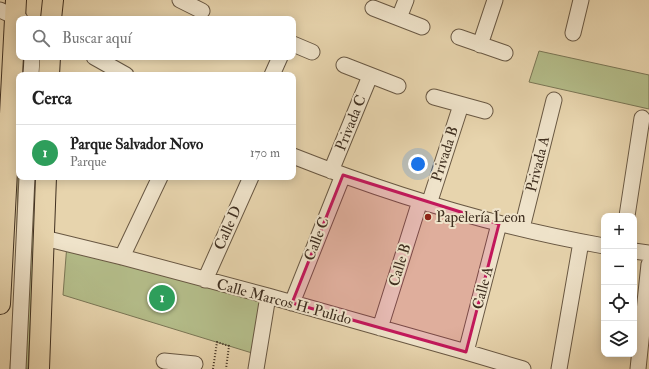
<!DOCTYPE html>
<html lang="es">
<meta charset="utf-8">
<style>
:root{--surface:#fff;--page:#f6f6f6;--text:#222;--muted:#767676;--line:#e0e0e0;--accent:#d93025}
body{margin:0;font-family:"IM FELL Double Pica",serif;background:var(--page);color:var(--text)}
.controls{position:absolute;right:12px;bottom:12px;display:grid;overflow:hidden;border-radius:8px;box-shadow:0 2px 10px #0003}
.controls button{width:36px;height:36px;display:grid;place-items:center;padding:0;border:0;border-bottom:1px solid var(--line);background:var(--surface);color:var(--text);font:20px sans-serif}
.you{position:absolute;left:418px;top:164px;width:14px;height:14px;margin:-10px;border:3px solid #fff;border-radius:50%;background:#1a73e8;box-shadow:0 0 0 6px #1a73e833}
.badge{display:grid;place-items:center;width:26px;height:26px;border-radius:50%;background:var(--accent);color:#fff;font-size:13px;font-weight:700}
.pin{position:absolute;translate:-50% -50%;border:2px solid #fff;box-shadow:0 1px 4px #0006}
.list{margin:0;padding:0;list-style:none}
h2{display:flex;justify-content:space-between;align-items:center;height:52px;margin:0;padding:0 16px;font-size:17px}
h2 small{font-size:13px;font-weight:400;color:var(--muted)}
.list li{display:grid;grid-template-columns:26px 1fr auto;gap:12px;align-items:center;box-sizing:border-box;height:56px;padding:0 16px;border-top:1px solid var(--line)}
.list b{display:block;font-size:15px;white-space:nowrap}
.list p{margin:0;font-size:13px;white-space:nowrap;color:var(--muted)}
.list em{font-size:13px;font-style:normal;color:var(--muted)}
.icon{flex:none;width:22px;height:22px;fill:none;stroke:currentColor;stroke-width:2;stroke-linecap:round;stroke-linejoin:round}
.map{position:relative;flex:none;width:649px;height:369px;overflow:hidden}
.search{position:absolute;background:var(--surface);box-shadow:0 2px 10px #0003;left:16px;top:16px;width:280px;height:44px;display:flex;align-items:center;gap:10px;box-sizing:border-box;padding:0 14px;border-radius:8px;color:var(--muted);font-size:15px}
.panel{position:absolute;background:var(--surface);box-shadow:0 2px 10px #0003;left:16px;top:72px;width:280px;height:108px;border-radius:8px}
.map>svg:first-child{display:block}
.green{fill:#b4bd8a;stroke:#7a7655}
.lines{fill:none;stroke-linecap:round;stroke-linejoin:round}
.minor-casing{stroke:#695843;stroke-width:17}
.major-casing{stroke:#3f2f20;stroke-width:22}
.path{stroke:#3f2f20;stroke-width:2;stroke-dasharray:1 2;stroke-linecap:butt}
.minor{stroke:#efe3ca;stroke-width:15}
.major{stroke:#e7d4ad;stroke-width:20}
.marked{fill:#c2185b;fill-opacity:0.2;stroke:#c2185b;stroke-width:3;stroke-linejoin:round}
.poi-dot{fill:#8f2418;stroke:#efe3ca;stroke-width:1.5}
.labels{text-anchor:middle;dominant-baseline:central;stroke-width:4;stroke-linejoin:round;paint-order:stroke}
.street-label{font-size:15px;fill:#3f2f20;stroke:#efe3ca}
.poi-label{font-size:15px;fill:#3f2f20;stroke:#efe3ca;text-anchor:start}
</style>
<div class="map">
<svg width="649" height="369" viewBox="0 0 649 369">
<rect width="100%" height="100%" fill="#e7d4ad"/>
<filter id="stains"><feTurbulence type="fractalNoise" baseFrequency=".005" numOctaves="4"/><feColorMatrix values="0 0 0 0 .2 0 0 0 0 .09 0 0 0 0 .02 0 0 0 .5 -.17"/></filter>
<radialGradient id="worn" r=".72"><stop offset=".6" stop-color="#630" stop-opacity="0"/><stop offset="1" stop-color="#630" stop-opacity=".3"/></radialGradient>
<!-- green -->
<path class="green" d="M 539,51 L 649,75 L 649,109 L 529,82 Z
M 19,143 L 19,177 L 38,177 L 28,369 L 10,369 L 16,261 Z
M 67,244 L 260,302 L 252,353 L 63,295 Z"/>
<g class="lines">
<!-- minor casing -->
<g class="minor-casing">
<path id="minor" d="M 180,0 L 202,11
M 373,8 L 422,27
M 0,10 L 20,19
M 399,18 L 406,0
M 573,33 L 581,0
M 459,37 L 505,53
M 293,44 L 312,52
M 480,45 L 495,0
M 94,57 L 126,75
M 344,65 L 398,86
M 31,75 L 32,58
M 272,75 L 280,57
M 434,97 L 485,111
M 293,156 C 394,196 497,227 604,246
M 331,171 L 370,76
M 429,204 L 461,105
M 627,216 L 642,118
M 522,228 L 554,100
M 44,238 L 122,257 L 268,296 L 466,352 L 523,369
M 634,251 L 649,253
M 122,257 L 160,177
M 205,280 L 251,177
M 292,303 L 343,175
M 380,328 L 420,201
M 466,352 L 499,224
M 164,361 L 195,364
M 18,369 L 27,177
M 256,369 L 268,296
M 559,369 L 581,242
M 638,369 L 649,264"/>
</g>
<!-- major casing -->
<g class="major-casing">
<path id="major" d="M 51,19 L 53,0
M 49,75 L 50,57
M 0,304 L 16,0
M 39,369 L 46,177"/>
</g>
<!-- path -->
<path class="path" d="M 213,369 L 217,342 L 229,346 L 226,369"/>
<!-- minor -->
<use href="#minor" class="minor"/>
<!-- major -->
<use href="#major" class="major"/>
</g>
<!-- marked area -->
<path class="marked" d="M 343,175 L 499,224 L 466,352 L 292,303 Z"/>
<!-- markers -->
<circle class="poi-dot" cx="428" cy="217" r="4"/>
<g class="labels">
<!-- street labels -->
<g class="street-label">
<text transform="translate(351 123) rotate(-68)">Privada C</text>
<text transform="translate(445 154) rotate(-72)">Privada B</text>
<text transform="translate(538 164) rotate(-76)">Privada A</text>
<text transform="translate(228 228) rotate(-66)">Calle D</text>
<text transform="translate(317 239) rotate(-69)">Calle C</text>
<text transform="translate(400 265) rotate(-73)">Calle B</text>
<text transform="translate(483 288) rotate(-75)">Calle A</text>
<text transform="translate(284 302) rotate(15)">Calle Marcos H. Pulido</text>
</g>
<!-- poi labels -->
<g class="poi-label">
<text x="436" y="217">Papelería Leon</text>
</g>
</g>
<rect width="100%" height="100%" filter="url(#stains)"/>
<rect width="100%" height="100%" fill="url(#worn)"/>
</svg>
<div class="controls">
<button>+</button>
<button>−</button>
<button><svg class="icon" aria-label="locate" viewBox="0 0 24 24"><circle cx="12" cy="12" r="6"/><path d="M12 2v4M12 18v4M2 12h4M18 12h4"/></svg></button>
<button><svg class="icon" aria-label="layers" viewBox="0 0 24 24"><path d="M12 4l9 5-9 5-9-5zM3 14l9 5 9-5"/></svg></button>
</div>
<div class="you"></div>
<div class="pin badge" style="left:162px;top:298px;background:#2e9e5b">1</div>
<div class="search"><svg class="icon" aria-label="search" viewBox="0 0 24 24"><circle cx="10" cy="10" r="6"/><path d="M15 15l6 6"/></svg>Buscar aquí</div>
<section class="panel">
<h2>Cerca<small></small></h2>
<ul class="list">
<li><span class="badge" style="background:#2e9e5b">1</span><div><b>Parque Salvador Novo</b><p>Parque</p></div><em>170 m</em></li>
</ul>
</section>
</div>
